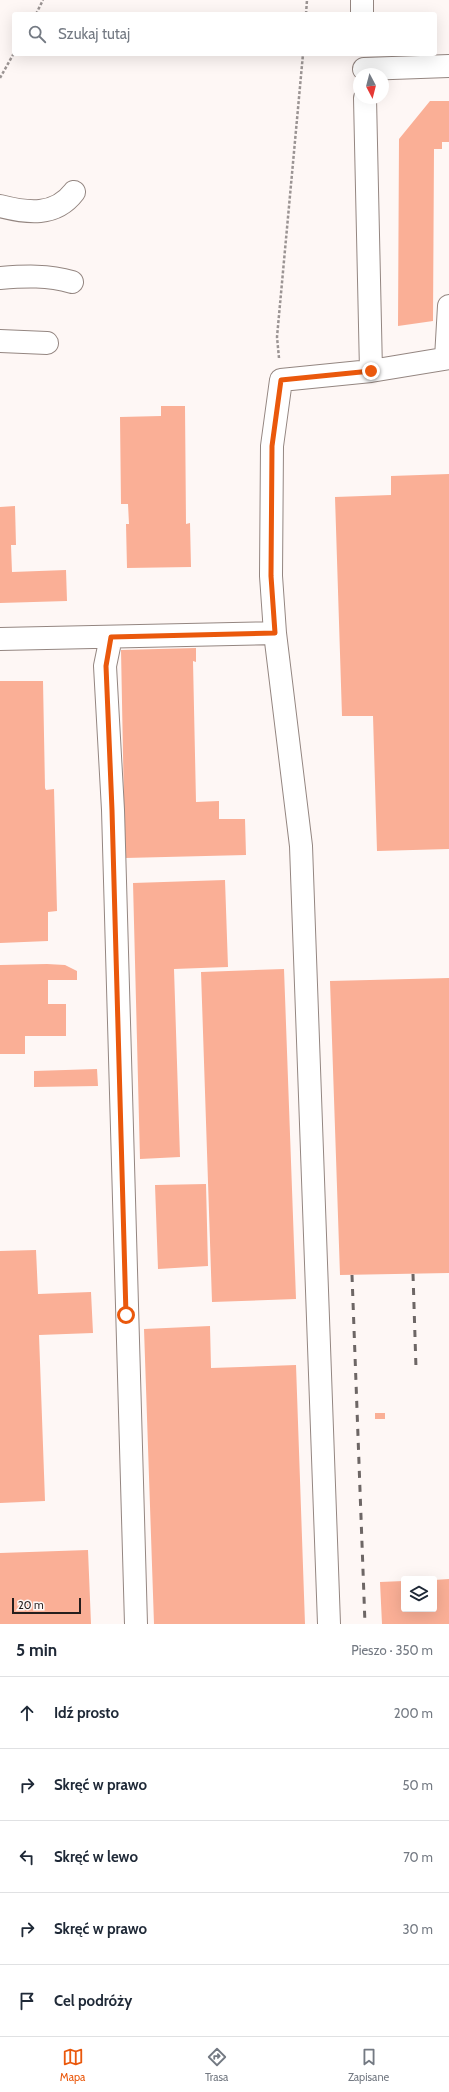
<!DOCTYPE html>
<html lang="pl">
<meta charset="utf-8">
<style>
:root{--surface:#fff;--page:#f2f2f3;--text:#1f2937;--muted:#747a83;--line:#e0e1e3;--accent:#ea580c}
body{margin:0;font-family:Cabin,sans-serif;background:var(--page);color:var(--text)}
.controls{position:absolute;right:12px;bottom:12px;display:grid;overflow:hidden;border-radius:4px;box-shadow:0 4px 16px #0002}
.controls button{width:36px;height:36px;display:grid;place-items:center;padding:0;border:0;border-bottom:1px solid var(--line);background:var(--surface);color:var(--text);font:20px sans-serif}
.compass{position:absolute;left:353px;top:68px;width:36px;height:36px;border-radius:50%;background:var(--surface);box-shadow:0 4px 16px #0002;rotate:173deg}
.scale{position:absolute;left:12px;bottom:10px;width:69px;box-sizing:border-box;padding-left:4px;border:2px solid #241e1d;border-top:0;font-size:11px;line-height:14px;white-space:nowrap;color:#241e1d;-webkit-text-stroke:3px #fef7f5;paint-order:stroke}
.stop{position:absolute;width:12px;height:12px;margin:-9px;border:3px solid #ea580c;border-radius:50%;background:#fff}
.stop.end{background:#ea580c;border-color:#fff;box-shadow:0 1px 4px #0008}
.list{margin:0;padding:0;list-style:none}
h2{display:flex;justify-content:space-between;align-items:center;height:52px;margin:0;padding:0 16px;font-size:17px}
h2 small{font-size:13px;font-weight:400;color:var(--muted)}
.list li{display:grid;grid-template-columns:26px 1fr auto;gap:12px;align-items:center;box-sizing:border-box;height:72px;padding:0 16px;border-top:1px solid var(--line)}
.list b{display:block;font-size:15px;white-space:nowrap}
.list em{font-size:13px;font-style:normal;color:var(--muted)}
.icon{flex:none;width:22px;height:22px;fill:none;stroke:currentColor;stroke-width:2;stroke-linecap:round;stroke-linejoin:round}
.map{position:relative;flex:none;width:449px;height:1624px;overflow:hidden}
.search{position:absolute;background:var(--surface);box-shadow:0 4px 16px #0002;left:12px;right:12px;top:12px;height:44px;display:flex;align-items:center;gap:10px;box-sizing:border-box;padding:0 14px;border-radius:4px;color:var(--muted);font-size:15px}
.sheet{height:412px;background:var(--surface)}
nav{display:flex;justify-content:space-around;align-items:center;box-sizing:border-box;height:56px;border-top:1px solid var(--line);background:var(--surface);font-size:11px;color:var(--muted)}
nav a{display:grid;justify-items:center;gap:2px}
nav .on{color:var(--accent)}
.map>svg:first-child{display:block}
.building{fill:#faaf96}
.lines{fill:none;stroke-linecap:round;stroke-linejoin:round}
.minor-casing{stroke:#948681;stroke-width:24}
.path{stroke:#9b9493;stroke-width:2.5;stroke-dasharray:3 2;stroke-linecap:butt}
.minor{stroke:#fff;stroke-width:22}
.rail{stroke:#6d6665;stroke-width:3;stroke-dasharray:7 7;stroke-linecap:butt}
.route{stroke:#ea580c;stroke-width:5}
</style>
<div class="map">
<svg width="449" height="1624" viewBox="0 0 449 1624">
<rect width="100%" height="100%" fill="#fef7f5"/>
<!-- building -->
<path class="building" d="M 430,101 L 449,101 L 449,142 L 442,142 L 442,149 L 434,149 L 433,321 L 398,326 L 399,139 Z
M 161,406 L 185,406 L 186,524 L 190,523 L 191,567 L 127,568 L 126,524 L 129,524 L 128,504 L 121,504 L 120,417 L 161,416 Z
M 449,474 L 449,849 L 377,851 L 373,716 L 342,716 L 335,497 L 391,495 L 391,476 Z
M 15,506 L 16,545 L 11,545 L 12,572 L 66,570 L 67,601 L 0,603 L 0,507 Z
M 196,648 L 196,662 L 193,661 L 196,802 L 219,801 L 219,819 L 245,819 L 246,855 L 125,858 L 121,650 Z
M 0,681 L 43,681 L 45,788 L 46,790 L 54,789 L 57,911 L 48,912 L 48,941 L 0,943 Z
M 225,880 L 228,967 L 174,969 L 180,1157 L 140,1159 L 133,883 Z
M 47,964 L 65,965 L 77,971 L 77,980 L 48,980 L 48,1004 L 66,1004 L 66,1036 L 25,1036 L 25,1054 L 0,1054 L 0,965 Z
M 284,969 L 296,1299 L 212,1302 L 201,972 Z
M 449,978 L 449,1273 L 340,1275 L 330,981 Z
M 97,1069 L 98,1086 L 34,1087 L 34,1071 Z
M 206,1184 L 208,1266 L 158,1269 L 155,1185 Z
M 36,1250 L 38,1294 L 91,1292 L 93,1333 L 39,1335 L 45,1501 L 0,1503 L 0,1251 Z
M 210,1326 L 211,1368 L 296,1365 L 305,1624 L 154,1624 L 144,1329 Z
M 375,1413 L 385,1413 L 385,1419 L 375,1419 Z
M 88,1550 L 91,1624 L 0,1624 L 0,1553 Z
M 449,1579 L 449,1624 L 382,1624 L 380,1582 L 404,1581 L 404,1609 L 434,1609 L 434,1580 Z"/>
<g class="lines">
<!-- minor casing -->
<g class="minor-casing">
<path id="minor" d="M 362,0 L 362,14
M 364,69 L 449,66
M 365,98 L 371,371
M 0,206 C 27,213 55,217 74,192
M 0,278 C 25,276 48,275 72,282
M 0,341 L 47,343
M 446,358 L 449,306
M 111,637 L 105,666 L 113,810 L 136,1624
M 0,639 L 275,633
M 329,1624 L 301,846 L 275,633 L 271,576 L 272,446 L 281,380 L 371,371 L 449,358"/>
</g>
<!-- path -->
<path class="path" d="M 36,14 L 43,0
M 306,14 L 307,0
M 0,78 L 14,53
M 279,358 L 277,337 L 303,54"/>
<!-- minor -->
<use href="#minor" class="minor"/>
<!-- rail -->
<path class="rail" d="M 413,1274 L 416,1368
M 352,1275 L 365,1624"/>
</g>
<g class="lines">
<!-- route -->
<path class="route" d="M 126,1315 L 112,810 L 106,666 L 111,637 L 275,633 L 271,576 L 272,446 L 281,380 L 371,371"/>
</g>
</svg>
<div class="controls">
<button><svg class="icon" aria-label="layers" viewBox="0 0 24 24"><path d="M12 4l9 5-9 5-9-5zM3 14l9 5 9-5"/></svg></button>
</div>
<svg class="compass" viewBox="-18 -18 36 36"><path d="M0-13l5 13h-10z" fill="#e53935"/><path d="M0 13l5-13h-10z" fill="#747a83"/></svg>
<div class="scale">20 m</div>
<div class="stop" style="left:126px;top:1315px"></div>
<div class="stop end" style="left:371px;top:371px"></div>
<div class="search"><svg class="icon" aria-label="search" viewBox="0 0 24 24"><circle cx="10" cy="10" r="6"/><path d="M15 15l6 6"/></svg>Szukaj tutaj</div>
</div>
<section class="sheet">
<h2>5 min<small>Pieszo · 350 m</small></h2>
<ul class="list">
<li><svg class="icon" aria-label="ahead" viewBox="0 0 24 24"><path d="M12 20V5M6 11l6-6 6 6"/></svg><div><b>Idź prosto</b></div><em>200 m</em></li>
<li><svg class="icon" aria-label="right" viewBox="0 0 24 24"><path d="M7 20v-9h11M14 6l5 5-5 5"/></svg><div><b>Skręć w prawo</b></div><em>50 m</em></li>
<li><svg class="icon" aria-label="left" viewBox="0 0 24 24"><path d="M17 20v-9H6M10 6l-5 5 5 5"/></svg><div><b>Skręć w lewo</b></div><em>70 m</em></li>
<li><svg class="icon" aria-label="right" viewBox="0 0 24 24"><path d="M7 20v-9h11M14 6l5 5-5 5"/></svg><div><b>Skręć w prawo</b></div><em>30 m</em></li>
<li><svg class="icon" aria-label="arrive" viewBox="0 0 24 24"><path d="M6 21V4h12l-3 4 3 4H6"/></svg><div><b>Cel podróży</b></div></li>
</ul>
</section>
<nav>
<a class="on"><svg class="icon" aria-label="map" viewBox="0 0 24 24"><path d="M3 6l6-2 6 2 6-2v14l-6 2-6-2-6 2zM9 4v14M15 6v14"/></svg>Mapa</a>
<a><svg class="icon" aria-label="directions" viewBox="0 0 24 24"><path d="M12 3l9 9-9 9-9-9zM9 14v-3h6M13 9l2 2-2 2"/></svg>Trasa</a>
<a><svg class="icon" aria-label="saved" viewBox="0 0 24 24"><path d="M7 4h10v16l-5-4-5 4z"/></svg>Zapisane</a>
</nav>
